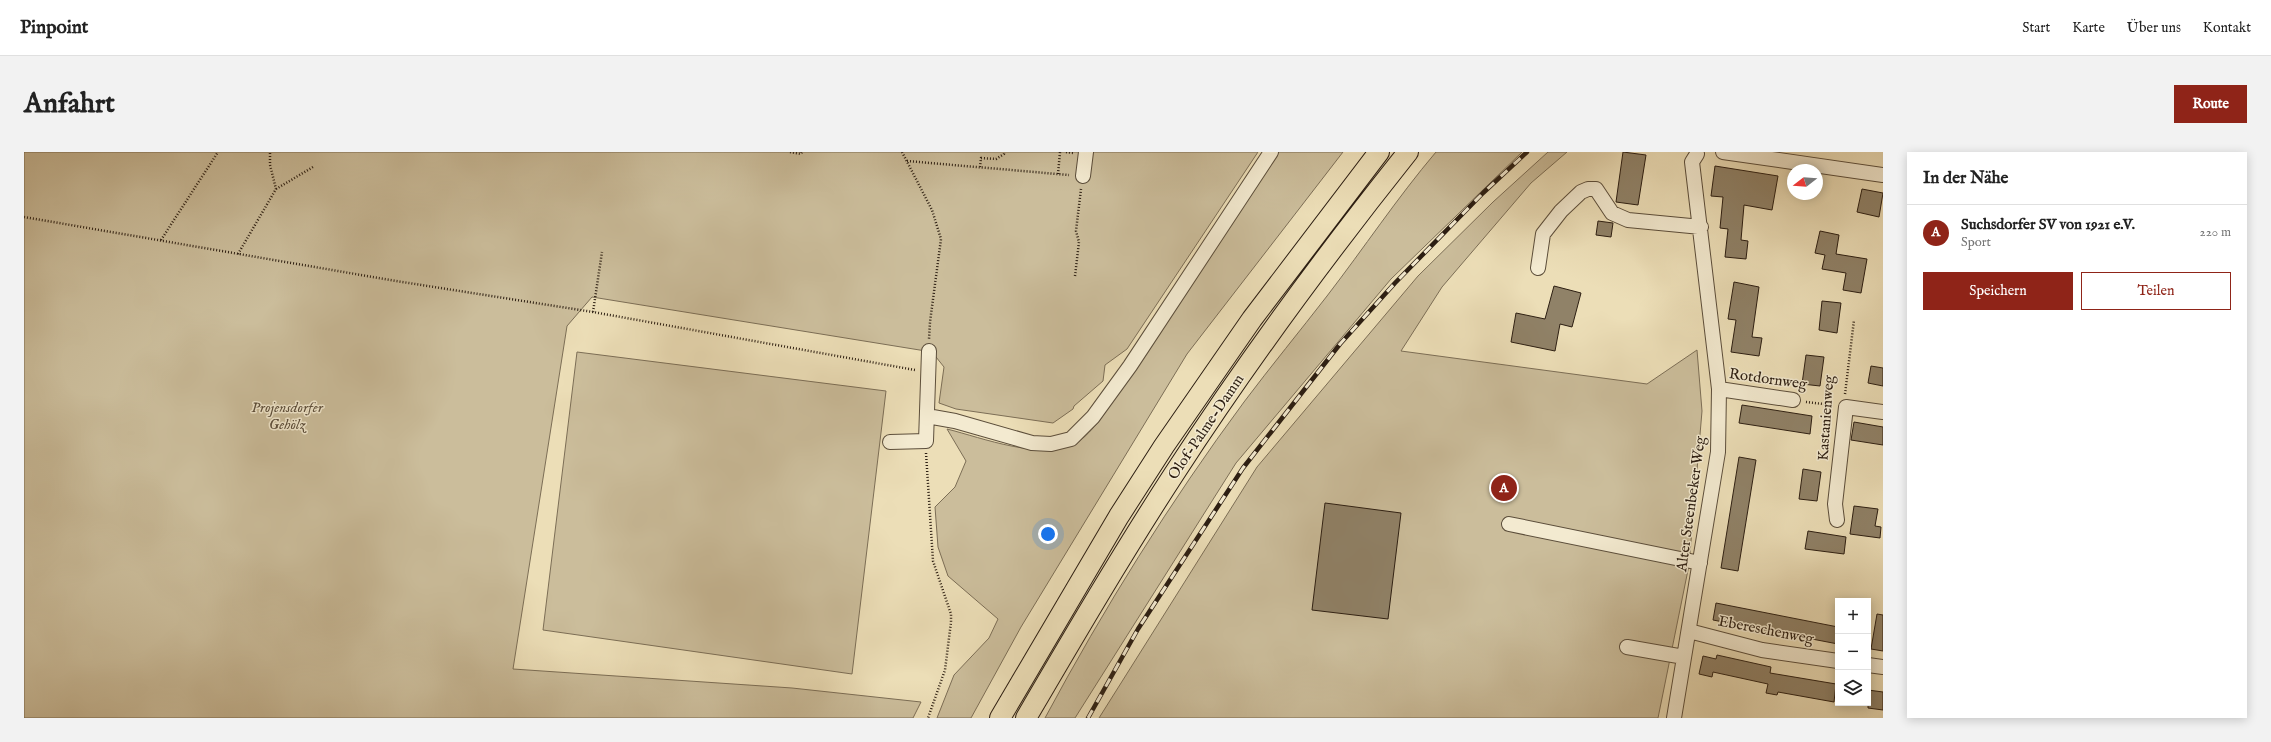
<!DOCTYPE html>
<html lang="de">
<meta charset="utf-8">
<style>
:root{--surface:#fff;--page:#f2f2f2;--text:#222;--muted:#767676;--line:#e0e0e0;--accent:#8f2418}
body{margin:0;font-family:"IM FELL English",serif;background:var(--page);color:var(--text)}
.controls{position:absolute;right:12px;bottom:12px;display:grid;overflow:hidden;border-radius:0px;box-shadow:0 2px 10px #0003}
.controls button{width:36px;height:36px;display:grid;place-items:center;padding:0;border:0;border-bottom:1px solid var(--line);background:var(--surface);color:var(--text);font:20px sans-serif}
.compass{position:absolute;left:1763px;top:12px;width:36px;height:36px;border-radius:50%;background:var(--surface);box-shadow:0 2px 10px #0003;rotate:253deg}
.you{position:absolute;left:1024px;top:382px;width:14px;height:14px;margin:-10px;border:3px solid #fff;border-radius:50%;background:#1a73e8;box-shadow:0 0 0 6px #1a73e833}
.badge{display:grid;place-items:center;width:26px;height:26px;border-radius:50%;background:var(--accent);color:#fff;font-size:13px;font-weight:700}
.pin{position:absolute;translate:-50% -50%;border:2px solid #fff;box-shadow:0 1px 4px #0006}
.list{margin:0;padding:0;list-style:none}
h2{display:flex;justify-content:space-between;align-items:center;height:52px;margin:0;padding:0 16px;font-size:17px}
h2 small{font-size:13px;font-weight:400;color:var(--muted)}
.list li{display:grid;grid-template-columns:26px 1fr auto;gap:12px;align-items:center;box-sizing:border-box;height:56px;padding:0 16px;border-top:1px solid var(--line)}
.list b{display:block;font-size:15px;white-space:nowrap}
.list p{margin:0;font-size:13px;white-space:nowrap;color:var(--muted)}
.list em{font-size:13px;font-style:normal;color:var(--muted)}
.actions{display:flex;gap:8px;padding:12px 16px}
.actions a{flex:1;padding:9px 0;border:1px solid var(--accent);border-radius:0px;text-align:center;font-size:14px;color:var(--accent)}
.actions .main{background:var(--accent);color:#fff}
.icon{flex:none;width:22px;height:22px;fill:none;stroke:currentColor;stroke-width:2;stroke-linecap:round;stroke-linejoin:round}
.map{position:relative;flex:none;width:1859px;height:566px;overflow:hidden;border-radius:0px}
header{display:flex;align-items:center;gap:24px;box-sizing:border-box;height:56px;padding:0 20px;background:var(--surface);border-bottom:1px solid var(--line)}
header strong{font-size:19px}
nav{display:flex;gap:22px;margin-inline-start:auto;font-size:14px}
.intro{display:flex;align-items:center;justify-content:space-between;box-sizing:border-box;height:96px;padding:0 24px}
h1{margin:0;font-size:28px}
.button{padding:10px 18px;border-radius:0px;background:var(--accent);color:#fff;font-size:14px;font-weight:700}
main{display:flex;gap:24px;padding:0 24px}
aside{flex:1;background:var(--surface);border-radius:0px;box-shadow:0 2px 10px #0003}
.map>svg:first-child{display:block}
.green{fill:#cbbd9b;stroke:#7c6e56}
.building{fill:#908268;stroke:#2c1e12}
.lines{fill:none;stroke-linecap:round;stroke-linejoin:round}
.minor-casing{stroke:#5c4e3b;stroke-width:16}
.highway-casing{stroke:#2c1e12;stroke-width:22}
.path{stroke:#2c1e12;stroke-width:2.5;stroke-dasharray:1 2;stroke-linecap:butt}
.minor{stroke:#f3ead0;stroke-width:14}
.highway{stroke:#ecdeb7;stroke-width:20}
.rail-casing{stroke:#2c1e12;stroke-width:4.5}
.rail{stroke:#f3ead0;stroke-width:3;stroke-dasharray:9;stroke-linecap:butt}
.labels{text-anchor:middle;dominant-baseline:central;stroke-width:3;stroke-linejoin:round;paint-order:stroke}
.street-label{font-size:15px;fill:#2c1e12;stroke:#f3ead0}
.park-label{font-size:15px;font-style:italic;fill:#5c4e3b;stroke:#f3ead0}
</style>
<header>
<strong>Pinpoint</strong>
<nav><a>Start</a><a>Karte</a><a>Über uns</a><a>Kontakt</a></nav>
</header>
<div class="intro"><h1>Anfahrt</h1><a class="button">Route</a></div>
<main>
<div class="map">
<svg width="1859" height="566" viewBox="0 0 1859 566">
<rect width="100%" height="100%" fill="#ecdeb7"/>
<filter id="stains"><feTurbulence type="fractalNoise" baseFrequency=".005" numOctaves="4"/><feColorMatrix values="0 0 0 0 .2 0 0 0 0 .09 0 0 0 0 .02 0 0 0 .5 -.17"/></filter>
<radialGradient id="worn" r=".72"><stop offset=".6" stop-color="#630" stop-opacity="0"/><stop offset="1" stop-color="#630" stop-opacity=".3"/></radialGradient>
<!-- green -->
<path class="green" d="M 0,0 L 1234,0 L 1103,197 L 1081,213 L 1079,229 L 1050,254 L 1049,257 L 1029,271 L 932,257 L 915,251 L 920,215 L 908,200 L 568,145 L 543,174 L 489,517 L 768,536 L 897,550 L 889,566 L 0,566 Z
M 1250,0 L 1319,0 L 1163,202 L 997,475 L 947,566 L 913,566 L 930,523 L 965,486 L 974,467 L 924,424 L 914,395 L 911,355 L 931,335 L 942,309 L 923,277 C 959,286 1017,309 1052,291 C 1061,286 1069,276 1076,268 Z
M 1412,0 L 1498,0 L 1367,127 L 1212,311 L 1051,566 L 1021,566 C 1080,456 1146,350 1220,250 C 1247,214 1276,179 1303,144 C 1340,96 1373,46 1412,0 Z
M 1524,0 L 1543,0 L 1507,31 L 1418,135 L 1377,199 L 1623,232 L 1673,198 L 1678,259 L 1665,413 L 1634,566 L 1075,566 L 1233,315 L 1394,124 L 1469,50 Z
M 553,200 L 862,239 L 828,522 L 519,478 Z"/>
<!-- building -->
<path class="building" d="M 1599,0 L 1622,3 L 1614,53 L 1592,50 Z
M 1691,14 L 1754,24 L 1748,58 L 1720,53 L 1717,88 L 1724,89 L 1722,107 L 1701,105 L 1704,77 L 1696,76 L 1699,45 L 1687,44 Z
M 1838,37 L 1859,41 L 1855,65 L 1833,60 Z
M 1574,69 L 1589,71 L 1587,85 L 1572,83 Z
M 1796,79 L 1815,83 L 1812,102 L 1843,107 L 1837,141 L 1819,138 L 1822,121 L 1798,117 L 1801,103 L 1791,101 Z
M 1710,130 L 1735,135 L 1728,185 L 1738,186 L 1735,204 L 1707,200 L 1712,168 L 1704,167 Z
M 1530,134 L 1557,141 L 1548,175 L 1536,172 L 1531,199 L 1487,190 L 1492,161 L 1521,167 Z
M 1798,149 L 1817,151 L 1813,181 L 1795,178 Z
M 1782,203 L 1800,205 L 1796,234 L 1778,232 Z
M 1847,214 L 1859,216 L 1859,234 L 1844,231 Z
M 1718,253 L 1788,264 L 1786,282 L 1715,271 Z
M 1830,270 L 1859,275 L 1859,293 L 1827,288 Z
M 1715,305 L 1732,308 L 1714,419 L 1697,416 Z
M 1779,317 L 1797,320 L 1793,349 L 1775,347 Z
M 1301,351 L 1377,361 L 1364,467 L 1288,458 Z
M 1830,354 L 1854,357 L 1851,374 L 1857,375 L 1856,386 L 1826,382 Z
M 1784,379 L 1822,385 L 1820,402 L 1781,397 Z
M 1692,451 L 1814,475 L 1814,492 L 1689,468 Z
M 1853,462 L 1859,463 L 1859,499 L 1847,497 Z
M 1693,503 L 1747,515 L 1746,521 L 1812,532 L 1810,550 L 1754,540 L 1753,543 L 1742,541 L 1744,532 L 1689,520 L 1688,525 L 1675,522 L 1679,504 L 1692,507 Z
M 1844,538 L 1859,540 L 1859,558 L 1844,556 Z"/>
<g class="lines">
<!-- minor casing -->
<g class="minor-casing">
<path id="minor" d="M 1699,0 L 1859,23
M 1059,24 L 1062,0
M 1514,116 L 1519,82 L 1537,59 L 1557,40 L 1564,37 L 1572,37 L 1588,61 L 1604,68 L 1677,75
M 1695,237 L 1769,248
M 903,264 L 931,269 L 1008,291 L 1027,292 L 1047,287 L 1069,265 L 1106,214 L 1247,0
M 866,290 L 902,289 L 905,199
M 1813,368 L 1811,352 L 1822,255 L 1859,260
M 1485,372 L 1676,411
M 1665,479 L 1738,498 L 1814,509
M 1603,495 L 1660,505
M 1844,513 L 1859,515
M 1650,566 L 1694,300 L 1695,237 L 1668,10 L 1673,2"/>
</g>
<!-- highway casing -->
<g class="highway-casing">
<path id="highway" d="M 976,566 L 1095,364 L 1140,294 L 1228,167 L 1355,0
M 1002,566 C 1050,484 1098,402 1150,322 C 1222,211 1301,104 1384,0"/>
</g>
<!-- path -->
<path class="path" d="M 766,0 L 777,2 L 778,0
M 878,0 L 908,58 L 917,87 L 906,170 L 905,187
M 1042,0 L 1049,1
M 883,9 L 1045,23
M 956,15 L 957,6 L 972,7 L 980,2 L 980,0
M 1034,22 L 1036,0
M 252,37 L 289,15
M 0,65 L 372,129 L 569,160 L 891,218
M 137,88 L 194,0
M 214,102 L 252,37 L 246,13 L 246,0
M 1051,124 L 1055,90 L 1052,79 L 1057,37
M 569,160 L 578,100
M 1821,242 L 1830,168
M 1782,250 L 1808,253
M 902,301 L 909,409 L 927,462 L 927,470 L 921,518 L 904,566"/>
<!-- minor -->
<use href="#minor" class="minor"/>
<!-- highway -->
<use href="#highway" class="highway"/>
<!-- rail casing -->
<g class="rail-casing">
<path id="rail" d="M 1064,566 L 1114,477 L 1219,316 L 1316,192 L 1371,131 L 1459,41 L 1503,0"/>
</g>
<!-- rail -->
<use href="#rail" class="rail"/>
</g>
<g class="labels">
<!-- street labels -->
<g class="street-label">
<text transform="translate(1744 227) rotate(8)">Rotdornweg</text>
<text transform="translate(1802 266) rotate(-86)">Kastanienweg</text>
<text transform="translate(1182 275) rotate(-56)">Olof-Palme-Damm</text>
<text transform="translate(1667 352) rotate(-82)">Alter Steenbeker Weg</text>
<text transform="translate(1742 478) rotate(11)">Ebereschenweg</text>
</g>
<!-- park labels -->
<g class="park-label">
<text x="263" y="255">Projensdorfer<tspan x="263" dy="17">Gehölz</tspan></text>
</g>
</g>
<rect width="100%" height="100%" filter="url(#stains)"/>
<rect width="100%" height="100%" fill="url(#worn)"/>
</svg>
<div class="controls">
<button>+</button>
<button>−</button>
<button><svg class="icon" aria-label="layers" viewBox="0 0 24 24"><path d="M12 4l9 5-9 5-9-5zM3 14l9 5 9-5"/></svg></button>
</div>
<svg class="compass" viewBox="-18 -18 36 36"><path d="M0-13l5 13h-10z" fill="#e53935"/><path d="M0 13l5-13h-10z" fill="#767676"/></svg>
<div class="you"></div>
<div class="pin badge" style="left:1480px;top:336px">A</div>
</div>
<aside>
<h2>In der Nähe<small></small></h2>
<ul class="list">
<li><span class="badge">A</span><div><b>Suchsdorfer SV von 1921 e.V.</b><p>Sport</p></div><em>220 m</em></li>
</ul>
<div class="actions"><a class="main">Speichern</a><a>Teilen</a></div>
</aside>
</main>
